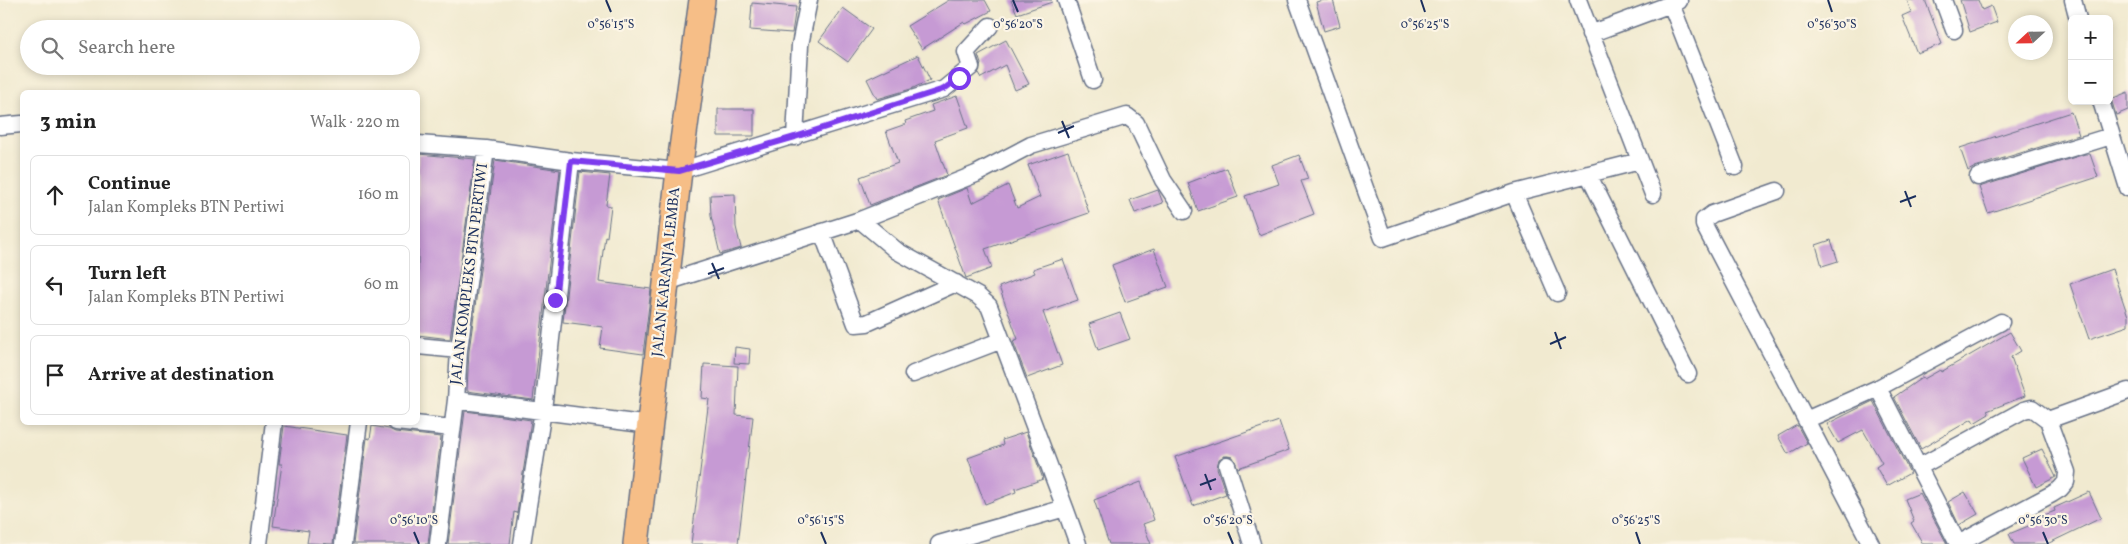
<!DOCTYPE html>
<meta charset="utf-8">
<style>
:root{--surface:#fff;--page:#f2f2f2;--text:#222;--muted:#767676;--line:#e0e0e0}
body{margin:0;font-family:Vollkorn,serif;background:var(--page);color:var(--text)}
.controls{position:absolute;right:15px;top:15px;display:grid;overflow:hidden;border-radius:8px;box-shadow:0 2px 8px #0003}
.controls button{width:45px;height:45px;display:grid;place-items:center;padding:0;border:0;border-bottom:1px solid var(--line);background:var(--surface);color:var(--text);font:25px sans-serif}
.compass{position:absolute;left:2008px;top:15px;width:45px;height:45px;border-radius:50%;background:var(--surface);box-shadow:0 2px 8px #0003;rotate:248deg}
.stop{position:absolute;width:15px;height:15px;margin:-11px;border:4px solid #7c3aed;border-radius:50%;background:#fff}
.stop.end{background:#7c3aed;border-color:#fff;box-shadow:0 1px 5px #0008}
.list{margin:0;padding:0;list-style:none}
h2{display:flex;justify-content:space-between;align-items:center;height:65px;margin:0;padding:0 20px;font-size:21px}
h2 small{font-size:16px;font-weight:400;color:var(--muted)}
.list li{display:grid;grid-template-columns:32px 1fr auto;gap:15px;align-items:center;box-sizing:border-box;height:80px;margin:0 10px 10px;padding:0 10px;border:1px solid var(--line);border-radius:8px}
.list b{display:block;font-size:19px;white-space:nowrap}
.list p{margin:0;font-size:16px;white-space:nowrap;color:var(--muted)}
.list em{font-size:16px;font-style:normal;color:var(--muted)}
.icon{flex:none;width:28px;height:28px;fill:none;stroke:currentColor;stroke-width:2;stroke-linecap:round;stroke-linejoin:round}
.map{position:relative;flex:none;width:2128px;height:544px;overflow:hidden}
.search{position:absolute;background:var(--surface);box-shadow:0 2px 8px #0003;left:20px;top:20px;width:400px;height:55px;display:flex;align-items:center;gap:12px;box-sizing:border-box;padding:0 18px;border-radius:28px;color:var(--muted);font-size:19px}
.panel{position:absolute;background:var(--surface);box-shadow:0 2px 8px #0003;left:20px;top:90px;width:400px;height:335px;border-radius:8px}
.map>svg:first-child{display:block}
.building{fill:#c69ad4}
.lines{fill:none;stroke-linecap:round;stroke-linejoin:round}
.street-casing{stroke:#667086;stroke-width:19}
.primary-casing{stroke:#667086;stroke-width:28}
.street{stroke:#fff;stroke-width:16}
.primary{stroke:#f6be87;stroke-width:25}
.route{stroke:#7c3aed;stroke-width:6}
.ticks{fill:none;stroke:#1b2f5e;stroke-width:2}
.labels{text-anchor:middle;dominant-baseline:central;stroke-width:4.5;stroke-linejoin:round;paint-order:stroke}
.street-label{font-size:15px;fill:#1b2f5e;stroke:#fcf5e5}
.ticks-label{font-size:12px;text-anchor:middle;fill:#1b2f5e;stroke:#fcf5e5;stroke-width:4.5;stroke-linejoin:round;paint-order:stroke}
</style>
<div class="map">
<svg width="2128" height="544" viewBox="0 0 2128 544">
<rect width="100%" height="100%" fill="#fcf5e5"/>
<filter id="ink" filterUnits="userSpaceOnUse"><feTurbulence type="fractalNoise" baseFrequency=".02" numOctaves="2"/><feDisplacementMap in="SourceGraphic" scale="10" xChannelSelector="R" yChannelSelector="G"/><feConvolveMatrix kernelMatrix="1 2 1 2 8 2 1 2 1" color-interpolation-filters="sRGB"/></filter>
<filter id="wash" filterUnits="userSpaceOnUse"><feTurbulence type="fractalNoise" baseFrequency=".0096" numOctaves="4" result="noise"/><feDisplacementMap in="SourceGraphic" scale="20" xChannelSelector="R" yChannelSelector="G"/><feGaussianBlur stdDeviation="1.12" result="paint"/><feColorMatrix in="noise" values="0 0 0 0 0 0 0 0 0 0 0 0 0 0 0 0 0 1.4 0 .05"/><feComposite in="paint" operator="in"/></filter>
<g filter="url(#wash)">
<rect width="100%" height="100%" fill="#f1ead0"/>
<g id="blocks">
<!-- building -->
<path class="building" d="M 949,0 L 985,0 L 991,11 L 966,24 L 964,22 L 922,49 L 907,26 Z
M 1011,0 L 1051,0 L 1052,2 L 1017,14 Z
M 1324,0 L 1333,0 L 1340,26 L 1324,31 L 1316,2 Z
M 1907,0 L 1925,0 L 1942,44 L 1917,53 L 1902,16 L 1911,12 Z
M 1960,0 L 1978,0 L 1982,10 L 1991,6 L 1997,22 L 1970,32 Z
M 752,3 L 796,7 L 792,33 L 750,30 Z
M 843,8 L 872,29 L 848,62 L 819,41 Z
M 1006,40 L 1029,84 L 1015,90 L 1005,65 L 981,78 L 978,73 L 981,64 L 978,55 Z
M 918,55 L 930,80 L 911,89 L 877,99 L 867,79 Z
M 2128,92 L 2128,110 L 2116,115 L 2111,99 Z
M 957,96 L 968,128 L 935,140 L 947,175 L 870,205 L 860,177 L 898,163 L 886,131 L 906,124 L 905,121 L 933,111 L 931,105 Z
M 718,109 L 754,109 L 754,136 L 718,136 Z
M 2071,112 L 2079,135 L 1975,167 L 1968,171 L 1960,148 Z
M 1068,151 L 1089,213 L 985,249 L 992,268 L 966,278 L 938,200 L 967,188 L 972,203 L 1008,185 L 1017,208 L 1040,197 L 1028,165 Z
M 418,154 L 475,159 L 450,339 L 418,335 Z
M 2085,154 L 2090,154 L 2098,177 L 1988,213 L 1979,187 Z
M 1299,155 L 1308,179 L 1301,181 L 1314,214 L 1259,235 L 1245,196 L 1279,184 L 1272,165 Z
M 495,160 L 560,170 L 533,400 L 467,391 L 469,351 Z
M 1227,168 L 1238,197 L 1198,211 L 1188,183 Z
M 580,172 L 610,175 L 606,205 L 611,206 L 607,237 L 605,236 L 599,282 L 651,289 L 643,354 L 600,348 L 603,327 L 563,322 Z
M 1158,190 L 1163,203 L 1135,213 L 1130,200 Z
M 735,194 L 736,227 L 741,248 L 720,254 L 711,216 L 710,195 Z
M 1831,240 L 1838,261 L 1822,266 L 1816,245 Z
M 1154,249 L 1168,287 L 1125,302 L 1112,265 Z
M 1063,259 L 1078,300 L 1043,312 L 1062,365 L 1027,378 L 1013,341 L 1018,339 L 999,287 L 1035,273 L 1033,269 Z
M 2112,269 L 2128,316 L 2128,326 L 2089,339 L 2070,284 Z
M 1120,313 L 1130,339 L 1098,350 L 1089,324 Z
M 2010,332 L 2021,351 L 2011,357 L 2025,396 L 1987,411 L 1989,414 L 1974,423 L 1972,419 L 1921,449 L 1894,397 L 1923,377 L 1924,379 L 1940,370 L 1941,372 Z
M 735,347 L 750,349 L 749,364 L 734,363 Z
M 704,364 L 738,366 L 736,415 L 753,417 L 738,544 L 691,544 L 709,399 L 702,398 Z
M 1873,401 L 1910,473 L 1887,486 L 1876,467 L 1882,463 L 1863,430 L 1838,443 L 1827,424 Z
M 465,411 L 531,420 L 517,513 L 514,512 L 510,544 L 448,544 Z
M 1279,421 L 1289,450 L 1238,468 L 1233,457 L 1224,456 L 1219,459 L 1217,468 L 1226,494 L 1193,506 L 1175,457 Z
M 1797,425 L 1807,443 L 1788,454 L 1778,436 Z
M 284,426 L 347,435 L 333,544 L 307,543 L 309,531 L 273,526 L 282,464 L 279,464 Z
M 372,426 L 389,429 L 395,432 L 441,437 L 428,544 L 353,544 L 367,438 L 370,439 Z
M 1026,432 L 1043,479 L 1015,489 L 1016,492 L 985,504 L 968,458 L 1003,445 L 1002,440 Z
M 2042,449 L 2056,477 L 2036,487 L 2022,458 Z
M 1141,482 L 1154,520 L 1143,524 L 1151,544 L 1109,544 L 1094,500 Z
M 1965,492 L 1978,514 L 1959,525 L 1948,502 Z
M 2089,492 L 2101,518 L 2047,544 L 2014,544 L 2009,534 L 2043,520 L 2042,516 L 2055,511 L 2054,508 Z
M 1920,493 L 1947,544 L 1923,544 L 1911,523 L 1914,521 L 1905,499 Z"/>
</g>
</g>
<g filter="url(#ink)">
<use href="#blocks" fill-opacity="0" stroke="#667086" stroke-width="1"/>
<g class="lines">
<!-- street casing -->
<g class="street-casing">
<path id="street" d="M 1066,0 L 1093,80
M 1297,0 L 1383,238 L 1514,193 L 1640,161
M 1578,0 L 1653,194
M 1943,0 L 1954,30
M 2073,0 L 2078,19
M 1671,4 L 1735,167
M 1590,34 L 1679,1
M 2101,101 L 2128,188
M 0,126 L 22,124
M 795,137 L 800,45 L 809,0
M 418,144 L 486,149 L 571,161 L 679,171 L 944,89 L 971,67 L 966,52 L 990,26
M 1588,174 L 1688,374
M 1978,177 L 2111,136
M 1777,191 L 1712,214 L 1704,220 L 1704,225 L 1871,544
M 1514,193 L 1557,293
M 860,220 L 976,174 L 1031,145 L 1127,116 L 1136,123 L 1163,180 L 1184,211
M 822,232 L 856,324 L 867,323 L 956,283
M 667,282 L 860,220 L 897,251 L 978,296 L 989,306 L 1065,508
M 418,346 L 459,350
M 913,374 L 1002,340
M 1878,388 L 1958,544
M 456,400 L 650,425
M 1806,420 L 1878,388 L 2001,322
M 2048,420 L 2128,391
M 396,422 L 452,428
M 1227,465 L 1252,544
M 1919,467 L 2024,410 L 2032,408 L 2048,420 L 2067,472 L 2066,482 L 2060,489 L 2052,494 L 1958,544
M 259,544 L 274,422
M 343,544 L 359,422
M 438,544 L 456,400 L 459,350 L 486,149
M 522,544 L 543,410 L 571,161
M 939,544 L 1065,508 L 1078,544"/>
</g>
<!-- primary casing -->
<g class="primary-casing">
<path id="primary" d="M 636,544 L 679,171 L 702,0"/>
</g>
<!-- street -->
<use href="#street" class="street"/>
<!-- primary -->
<use href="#primary" class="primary"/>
</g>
</g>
<g class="lines" filter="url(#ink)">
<!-- route -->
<path class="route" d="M 555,300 L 571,161 L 679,171 L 795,137 L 944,89 L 959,78"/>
</g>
<!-- ticks -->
<path class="ticks" d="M 606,0 L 611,12M 1013,0 L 1018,12M 1421,0 L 1425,12M 1828,0 L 1832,12M 1062,121 L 1069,138M 1058,133 L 1074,126M 1905,191 L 1911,207M 1900,202 L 1916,196M 712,263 L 719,279M 708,274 L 724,268M 1555,332 L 1561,349M 1550,344 L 1566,337M 1205,474 L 1211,490M 1200,485 L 1216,479M 414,532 L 419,544M 821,532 L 826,544M 1228,532 L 1233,544M 1636,532 L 1640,544M 2043,532 L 2048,544"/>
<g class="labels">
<!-- street labels -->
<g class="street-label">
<text transform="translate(667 272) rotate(-84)">JALAN KARANJA LEMBA</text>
<text transform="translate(470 274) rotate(-83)">JALAN KOMPLEKS BTN PERTIWI</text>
</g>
</g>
<g class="ticks-label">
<text x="611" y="28">0°56'15"S</text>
<text x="1018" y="28">0°56'20"S</text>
<text x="1425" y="28">0°56'25"S</text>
<text x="1832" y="28">0°56'30"S</text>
<text x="414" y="524">0°56'10"S</text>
<text x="821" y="524">0°56'15"S</text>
<text x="1228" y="524">0°56'20"S</text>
<text x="1636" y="524">0°56'25"S</text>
<text x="2043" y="524">0°56'30"S</text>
</g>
</svg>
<div class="controls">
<button>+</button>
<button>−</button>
</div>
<svg class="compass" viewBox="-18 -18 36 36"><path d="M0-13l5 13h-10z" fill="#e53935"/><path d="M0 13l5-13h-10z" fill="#767676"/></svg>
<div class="stop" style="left:959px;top:78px"></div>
<div class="stop end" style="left:555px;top:300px"></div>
<div class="search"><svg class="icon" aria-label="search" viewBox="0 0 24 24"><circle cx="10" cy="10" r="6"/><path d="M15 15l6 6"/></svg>Search here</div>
<section class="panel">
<h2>3 min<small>Walk · 220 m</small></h2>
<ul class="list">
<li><svg class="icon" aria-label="ahead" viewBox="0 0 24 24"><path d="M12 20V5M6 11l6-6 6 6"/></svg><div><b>Continue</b><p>Jalan Kompleks BTN Pertiwi</p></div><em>160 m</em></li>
<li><svg class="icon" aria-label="left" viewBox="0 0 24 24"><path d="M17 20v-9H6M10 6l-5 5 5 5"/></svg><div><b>Turn left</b><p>Jalan Kompleks BTN Pertiwi</p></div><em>60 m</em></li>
<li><svg class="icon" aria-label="arrive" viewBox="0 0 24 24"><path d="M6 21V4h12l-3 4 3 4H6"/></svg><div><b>Arrive at destination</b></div></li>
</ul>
</section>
</div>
